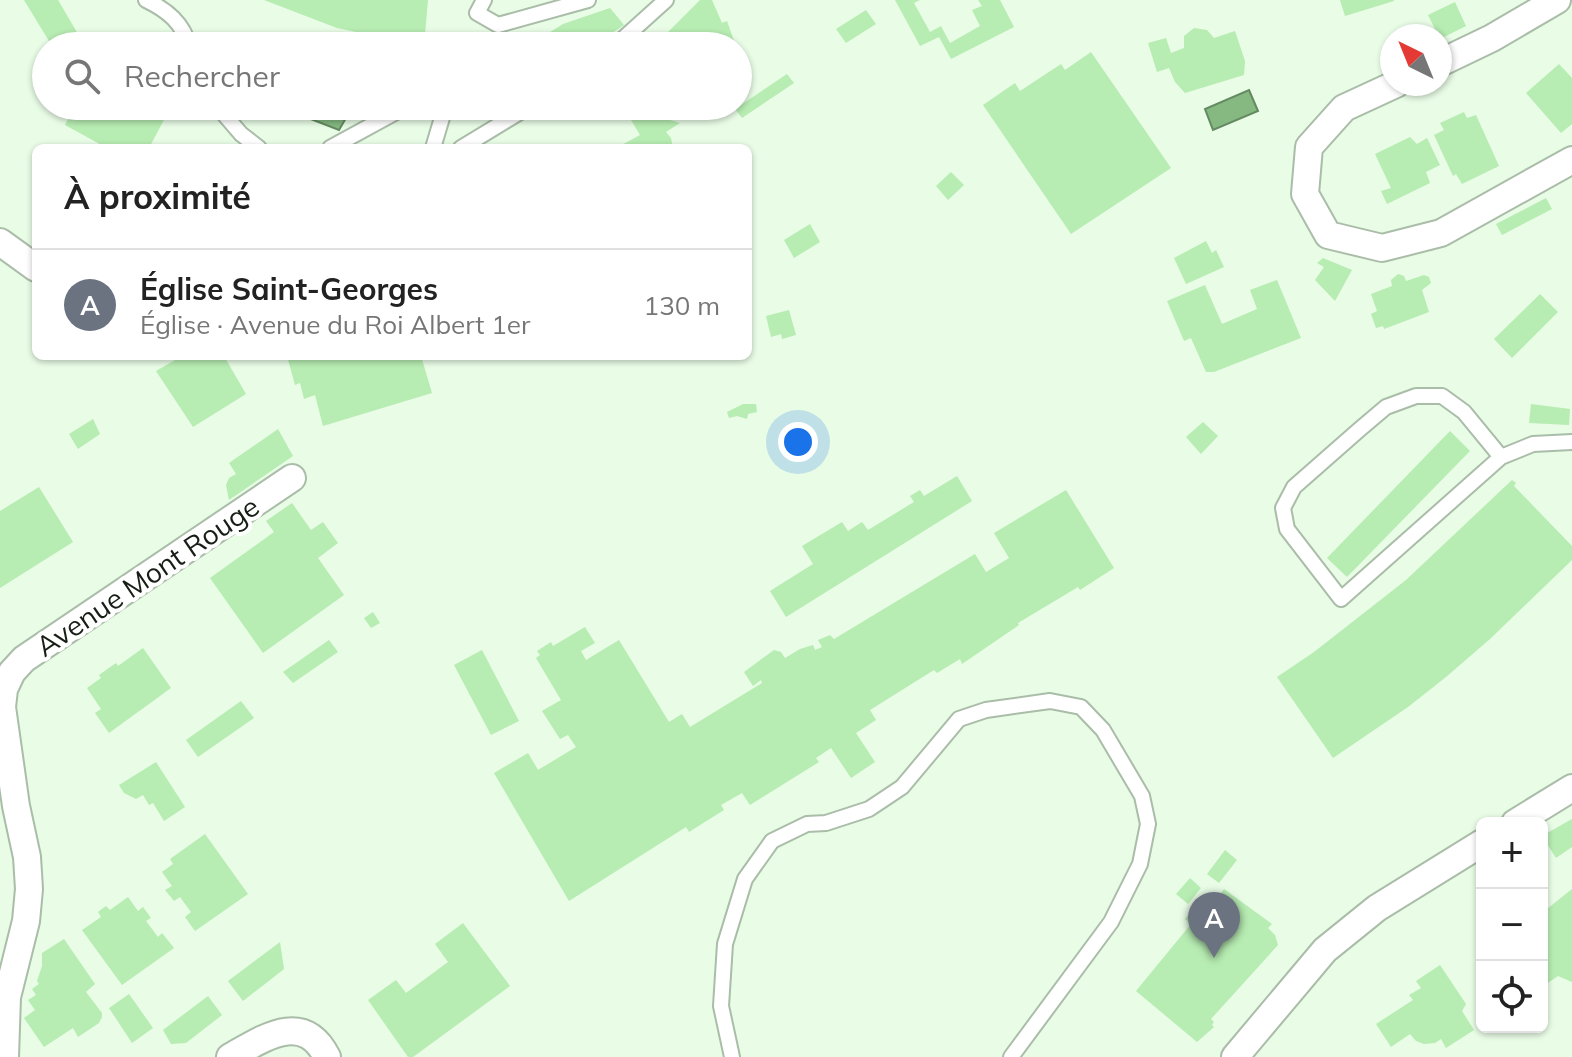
<!DOCTYPE html>
<html lang="fr">
<meta charset="utf-8">
<style>
:root{--surface:#fff;--page:#f2f2f2;--text:#222;--muted:#767676;--line:#e0e0e0;--accent:#111827}
body{margin:0;font-family:Mulish,sans-serif;background:var(--page);color:var(--text)}
.controls{position:absolute;right:24px;bottom:24px;display:grid;overflow:hidden;border-radius:12px;box-shadow:0 2px 6px #0004}
.controls button{width:72px;height:72px;display:grid;place-items:center;padding:0;border:0;border-bottom:2px solid var(--line);background:var(--surface);color:var(--text);font:40px sans-serif}
.compass{position:absolute;left:1380px;top:24px;width:72px;height:72px;border-radius:50%;background:var(--surface);box-shadow:0 2px 6px #0004;rotate:317deg}
.you{position:absolute;left:798px;top:442px;width:28px;height:28px;margin:-20px;border:6px solid #fff;border-radius:50%;background:#1a73e8;box-shadow:0 0 0 12px #1a73e833}
.badge{display:grid;place-items:center;width:52px;height:52px;border-radius:50%;background:var(--accent);color:#fff;font-size:26px;font-weight:700}
.pin{position:absolute;translate:-50% -66px;filter:drop-shadow(0 2px 4px #0008)}
.pin::after{content:'';position:absolute;top:42px;width:28px;height:24px;background:inherit;clip-path:polygon(0 0,100% 0,50% 100%)}
.list{margin:0;padding:0;list-style:none}
h2{display:flex;justify-content:space-between;align-items:center;height:104px;margin:0;padding:0 32px;font-size:34px}
h2 small{font-size:26px;font-weight:400;color:var(--muted)}
.list li{display:grid;grid-template-columns:52px 1fr auto;gap:24px;align-items:center;box-sizing:border-box;height:112px;padding:0 32px;border-top:2px solid var(--line)}
.list b{display:block;font-size:30px;white-space:nowrap}
.list p{margin:0;font-size:26px;white-space:nowrap;color:var(--muted)}
.list em{font-size:26px;font-style:normal;color:var(--muted)}
.icon{flex:none;width:44px;height:44px;fill:none;stroke:currentColor;stroke-width:2;stroke-linecap:round;stroke-linejoin:round}
.map{position:relative;flex:none;width:1572px;height:1057px;overflow:hidden}
.search{position:absolute;background:var(--surface);box-shadow:0 2px 6px #0004;left:32px;top:32px;width:720px;height:88px;display:flex;align-items:center;gap:20px;box-sizing:border-box;padding:0 28px;border-radius:44px;color:var(--muted);font-size:30px}
.panel{position:absolute;background:var(--surface);box-shadow:0 2px 6px #0004;left:32px;top:144px;width:720px;height:216px;border-radius:12px}
.map>svg:first-child{display:block}
.water{fill:#85b981;stroke:#648a61;stroke-width:2}
.building{fill:#b7ecb2}
.lines{fill:none;stroke-linecap:round;stroke-linejoin:round}
.service-casing{stroke:#aabda8;stroke-width:18}
.minor-casing{stroke:#aabda8;stroke-width:30}
.service{stroke:#fff;stroke-width:14}
.minor{stroke:#fff;stroke-width:26}
.labels{text-anchor:middle;dominant-baseline:central;stroke-width:8;stroke-linejoin:round;paint-order:stroke}
.street-label{font-size:28px;fill:#171e16;stroke:#fff}
</style>
<div class="map">
<svg width="1572" height="1057" viewBox="0 0 1572 1057">
<rect width="100%" height="100%" fill="#e8fce6"/>
<!-- water -->
<path class="water" d="M 1249,90 L 1258,111 L 1213,130 L 1205,109 Z
M 303,106 L 343,106 L 350,111 L 339,130 L 308,118 Z"/>
<!-- building -->
<path class="building" d="M 24,0 L 58,0 L 85,46 L 52,46 Z
M 264,0 L 428,0 L 424,46 L 337,28 Z
M 700,0 L 712,0 L 722,23 L 727,21 L 734,41 L 722,46 L 654,46 Z
M 895,0 L 920,0 L 914,3 L 930,32 L 941,26 L 950,43 L 980,26 L 972,10 L 982,6 L 978,0 L 1000,0 L 1014,27 L 951,59 L 939,37 L 920,46 Z
M 1340,0 L 1394,0 L 1394,1 L 1345,16 Z
M 1455,2 L 1466,26 L 1440,39 L 1428,15 Z
M 610,8 L 624,25 L 593,46 L 528,46 L 563,24 Z
M 866,10 L 876,24 L 846,43 L 836,29 Z
M 1194,28 L 1207,30 L 1214,38 L 1235,31 L 1245,61 L 1244,75 L 1185,93 L 1175,82 L 1169,68 L 1157,72 L 1148,43 L 1166,38 L 1171,53 L 1184,48 L 1184,36 Z
M 1091,52 L 1171,168 L 1071,234 L 983,105 L 1015,83 L 1020,91 L 1061,64 L 1065,70 Z
M 1559,64 L 1572,78 L 1572,124 L 1561,133 L 1526,93 Z
M 787,74 L 794,83 L 742,118 L 735,109 Z
M 75,106 L 148,106 L 166,116 L 149,148 L 107,148 L 65,125 Z
M 648,106 L 682,108 L 667,119 L 680,123 L 666,132 L 671,138 L 673,148 L 616,148 L 640,135 L 631,120 Z
M 1464,112 L 1467,118 L 1476,115 L 1499,166 L 1462,184 L 1456,174 L 1453,176 L 1434,135 L 1444,130 L 1440,123 Z
M 1410,137 L 1417,144 L 1427,138 L 1440,165 L 1426,172 L 1430,183 L 1387,204 L 1381,191 L 1391,188 L 1375,154 Z
M 951,172 L 964,185 L 948,200 L 936,186 Z
M 1546,198 L 1552,209 L 1502,235 L 1496,224 Z
M 810,224 L 820,242 L 794,258 L 784,240 Z
M 1206,241 L 1212,253 L 1216,250 L 1224,267 L 1186,284 L 1174,258 Z
M 1323,258 L 1352,270 L 1335,301 L 1315,280 L 1324,267 L 1317,263 Z
M 1398,274 L 1404,276 L 1406,281 L 1424,275 L 1429,277 L 1431,283 L 1422,290 L 1429,312 L 1384,329 L 1383,326 L 1376,328 L 1371,314 L 1377,311 L 1371,294 L 1392,286 L 1391,280 Z
M 1277,280 L 1301,338 L 1214,372 L 1206,372 L 1191,338 L 1184,341 L 1167,301 L 1205,285 L 1222,324 L 1257,309 L 1250,290 Z
M 1540,294 L 1558,312 L 1512,358 L 1494,339 Z
M 789,310 L 796,335 L 782,339 L 781,334 L 771,337 L 766,316 Z
M 182,356 L 224,356 L 246,394 L 193,427 L 156,371 Z
M 287,356 L 421,356 L 432,393 L 323,426 L 315,395 L 304,399 L 300,383 L 295,385 Z
M 743,404 L 756,404 L 757,412 L 748,414 L 747,419 L 737,416 L 729,418 L 727,412 Z
M 1531,404 L 1570,409 L 1569,425 L 1529,423 Z
M 93,419 L 100,434 L 78,449 L 69,434 Z
M 1203,422 L 1218,436 L 1201,454 L 1186,437 Z
M 278,429 L 293,456 L 229,500 L 226,485 L 229,478 L 236,474 L 229,463 Z
M 1450,431 L 1470,451 L 1347,577 L 1327,558 Z
M 957,476 L 972,501 L 786,617 L 770,591 L 813,564 L 802,546 L 842,522 L 848,531 L 862,522 L 868,530 L 914,502 L 910,496 L 920,490 L 924,496 Z
M 1512,480 L 1516,483 L 1514,486 L 1572,546 L 1572,560 L 1490,639 L 1446,677 L 1408,707 L 1333,758 L 1277,677 L 1314,652 L 1406,580 Z
M 39,487 L 73,542 L 0,588 L 0,511 Z
M 1066,490 L 1114,568 L 1080,590 L 1078,587 L 1018,623 L 1019,625 L 962,664 L 960,659 L 937,673 L 934,670 L 870,710 L 876,720 L 856,733 L 875,762 L 851,778 L 831,748 L 816,758 L 819,762 L 750,805 L 742,793 L 721,805 L 724,810 L 689,832 L 686,827 L 569,901 L 494,773 L 528,753 L 538,770 L 576,747 L 568,735 L 560,739 L 542,711 L 561,700 L 536,658 L 540,655 L 537,651 L 551,642 L 553,646 L 585,627 L 595,643 L 581,651 L 586,660 L 619,640 L 669,722 L 682,714 L 690,727 L 762,683 L 761,680 L 753,686 L 744,672 L 774,650 L 781,652 L 785,658 L 800,649 L 813,645 L 815,650 L 822,647 L 818,640 L 830,635 L 834,639 L 975,554 L 986,572 L 1009,558 L 994,533 Z
M 292,503 L 311,530 L 323,522 L 338,543 L 318,558 L 344,595 L 263,653 L 210,578 L 274,532 L 266,521 Z
M 373,612 L 380,623 L 371,628 L 364,618 Z
M 329,640 L 338,652 L 293,683 L 283,672 Z
M 143,648 L 171,688 L 109,733 L 95,713 L 101,709 L 87,688 L 101,678 L 99,675 L 116,663 L 118,666 Z
M 482,650 L 519,721 L 491,735 L 454,665 Z
M 241,701 L 254,718 L 198,757 L 186,740 Z
M 156,762 L 185,807 L 164,821 L 153,803 L 149,805 L 143,795 L 136,799 L 124,793 L 119,785 Z
M 1572,819 L 1572,847 L 1556,858 L 1542,836 Z
M 205,834 L 248,894 L 195,931 L 185,917 L 191,912 L 180,897 L 174,901 L 165,890 L 172,886 L 162,872 L 173,864 L 170,859 Z
M 1225,850 L 1237,860 L 1219,883 L 1207,874 Z
M 1190,878 L 1201,888 L 1188,904 L 1176,894 Z
M 1224,889 L 1272,924 L 1268,928 L 1275,935 L 1278,945 L 1211,1019 L 1214,1022 L 1212,1025 L 1214,1027 L 1197,1042 L 1136,991 L 1191,924 L 1185,919 L 1202,899 L 1210,906 Z
M 1572,889 L 1572,982 L 1558,976 L 1542,987 L 1542,913 Z
M 128,897 L 138,911 L 143,907 L 151,918 L 146,921 L 158,937 L 162,933 L 174,948 L 122,985 L 82,930 L 101,917 L 98,912 L 106,906 L 110,910 Z
M 463,923 L 510,986 L 413,1057 L 408,1057 L 368,1000 L 396,980 L 406,993 L 448,962 L 435,944 Z
M 64,939 L 95,984 L 86,992 L 102,1013 L 102,1017 L 99,1023 L 78,1037 L 73,1028 L 44,1047 L 24,1018 L 35,1010 L 28,1000 L 36,995 L 32,989 L 39,984 L 37,981 L 42,966 L 42,953 Z
M 280,942 L 284,969 L 243,1001 L 228,981 Z
M 1440,965 L 1466,1004 L 1462,1011 L 1474,1030 L 1446,1048 L 1441,1039 L 1435,1043 L 1424,1044 L 1416,1041 L 1410,1034 L 1391,1047 L 1376,1024 L 1413,1000 L 1409,995 L 1421,988 L 1416,981 Z
M 129,994 L 153,1028 L 132,1043 L 109,1008 Z
M 208,996 L 222,1015 L 186,1043 L 171,1044 L 163,1030 Z"/>
<g class="lines">
<!-- service casing -->
<g class="service-casing">
<path id="service" d="M 146,0 C 167,10 183,23 189,46
M 484,0 L 477,13 L 498,25 L 588,0
M 615,46 L 666,0
M 217,106 L 241,134 L 259,148
M 330,148 L 407,106
M 433,148 L 444,111 L 439,106
M 461,148 L 530,106
M 1501,457 L 1464,412 L 1442,396 L 1416,396 L 1386,407 L 1360,429 L 1294,487 L 1283,508 L 1287,529 L 1341,599 L 1501,457 L 1533,444 L 1572,442
M 732,1057 L 721,1006 L 725,944 L 745,879 L 772,841 L 807,824 L 826,823 L 869,809 L 902,787 L 959,719 L 986,710 L 1050,701 L 1081,707 L 1103,730 L 1142,796 L 1148,824 L 1140,864 L 1111,922 L 1011,1057"/>
</g>
<!-- minor casing -->
<g class="minor-casing">
<path id="minor" d="M 1440,63 L 1492,38 L 1557,0
M 1396,84 L 1344,108 L 1309,147 L 1305,194 L 1328,235 L 1382,248 L 1441,233 L 1572,160
M 0,242 L 36,268
M 1515,823 L 1572,788
M 5,1057 L 7,997 L 26,921 L 29,889 L 27,857 L 16,806 L 2,707 L 4,689 L 12,672 L 24,659 L 292,478
M 230,1057 C 264,1038 303,1010 327,1057
M 1235,1057 L 1325,950 L 1377,908 L 1482,843"/>
</g>
<!-- service -->
<use href="#service" class="service"/>
<!-- minor -->
<use href="#minor" class="minor"/>
</g>
<g class="labels">
<!-- street labels -->
<g class="street-label">
<text transform="translate(147 576) rotate(-34)">Avenue Mont Rouge</text>
</g>
</g>
</svg>
<div class="controls">
<button>+</button>
<button>−</button>
<button><svg class="icon" aria-label="locate" viewBox="0 0 24 24"><circle cx="12" cy="12" r="6"/><path d="M12 2v4M12 18v4M2 12h4M18 12h4"/></svg></button>
</div>
<svg class="compass" viewBox="-18 -18 36 36"><path d="M0-13l5 13h-10z" fill="#e53935"/><path d="M0 13l5-13h-10z" fill="#767676"/></svg>
<div class="you"></div>
<div class="pin badge" style="left:1214px;top:958px;background:#6b7280">A</div>
<div class="search"><svg class="icon" aria-label="search" viewBox="0 0 24 24"><circle cx="10" cy="10" r="6"/><path d="M15 15l6 6"/></svg>Rechercher</div>
<section class="panel">
<h2>À proximité<small></small></h2>
<ul class="list">
<li><span class="badge" style="background:#6b7280">A</span><div><b>Église Saint-Georges</b><p>Église · Avenue du Roi Albert 1er</p></div><em>130 m</em></li>
</ul>
</section>
</div>
